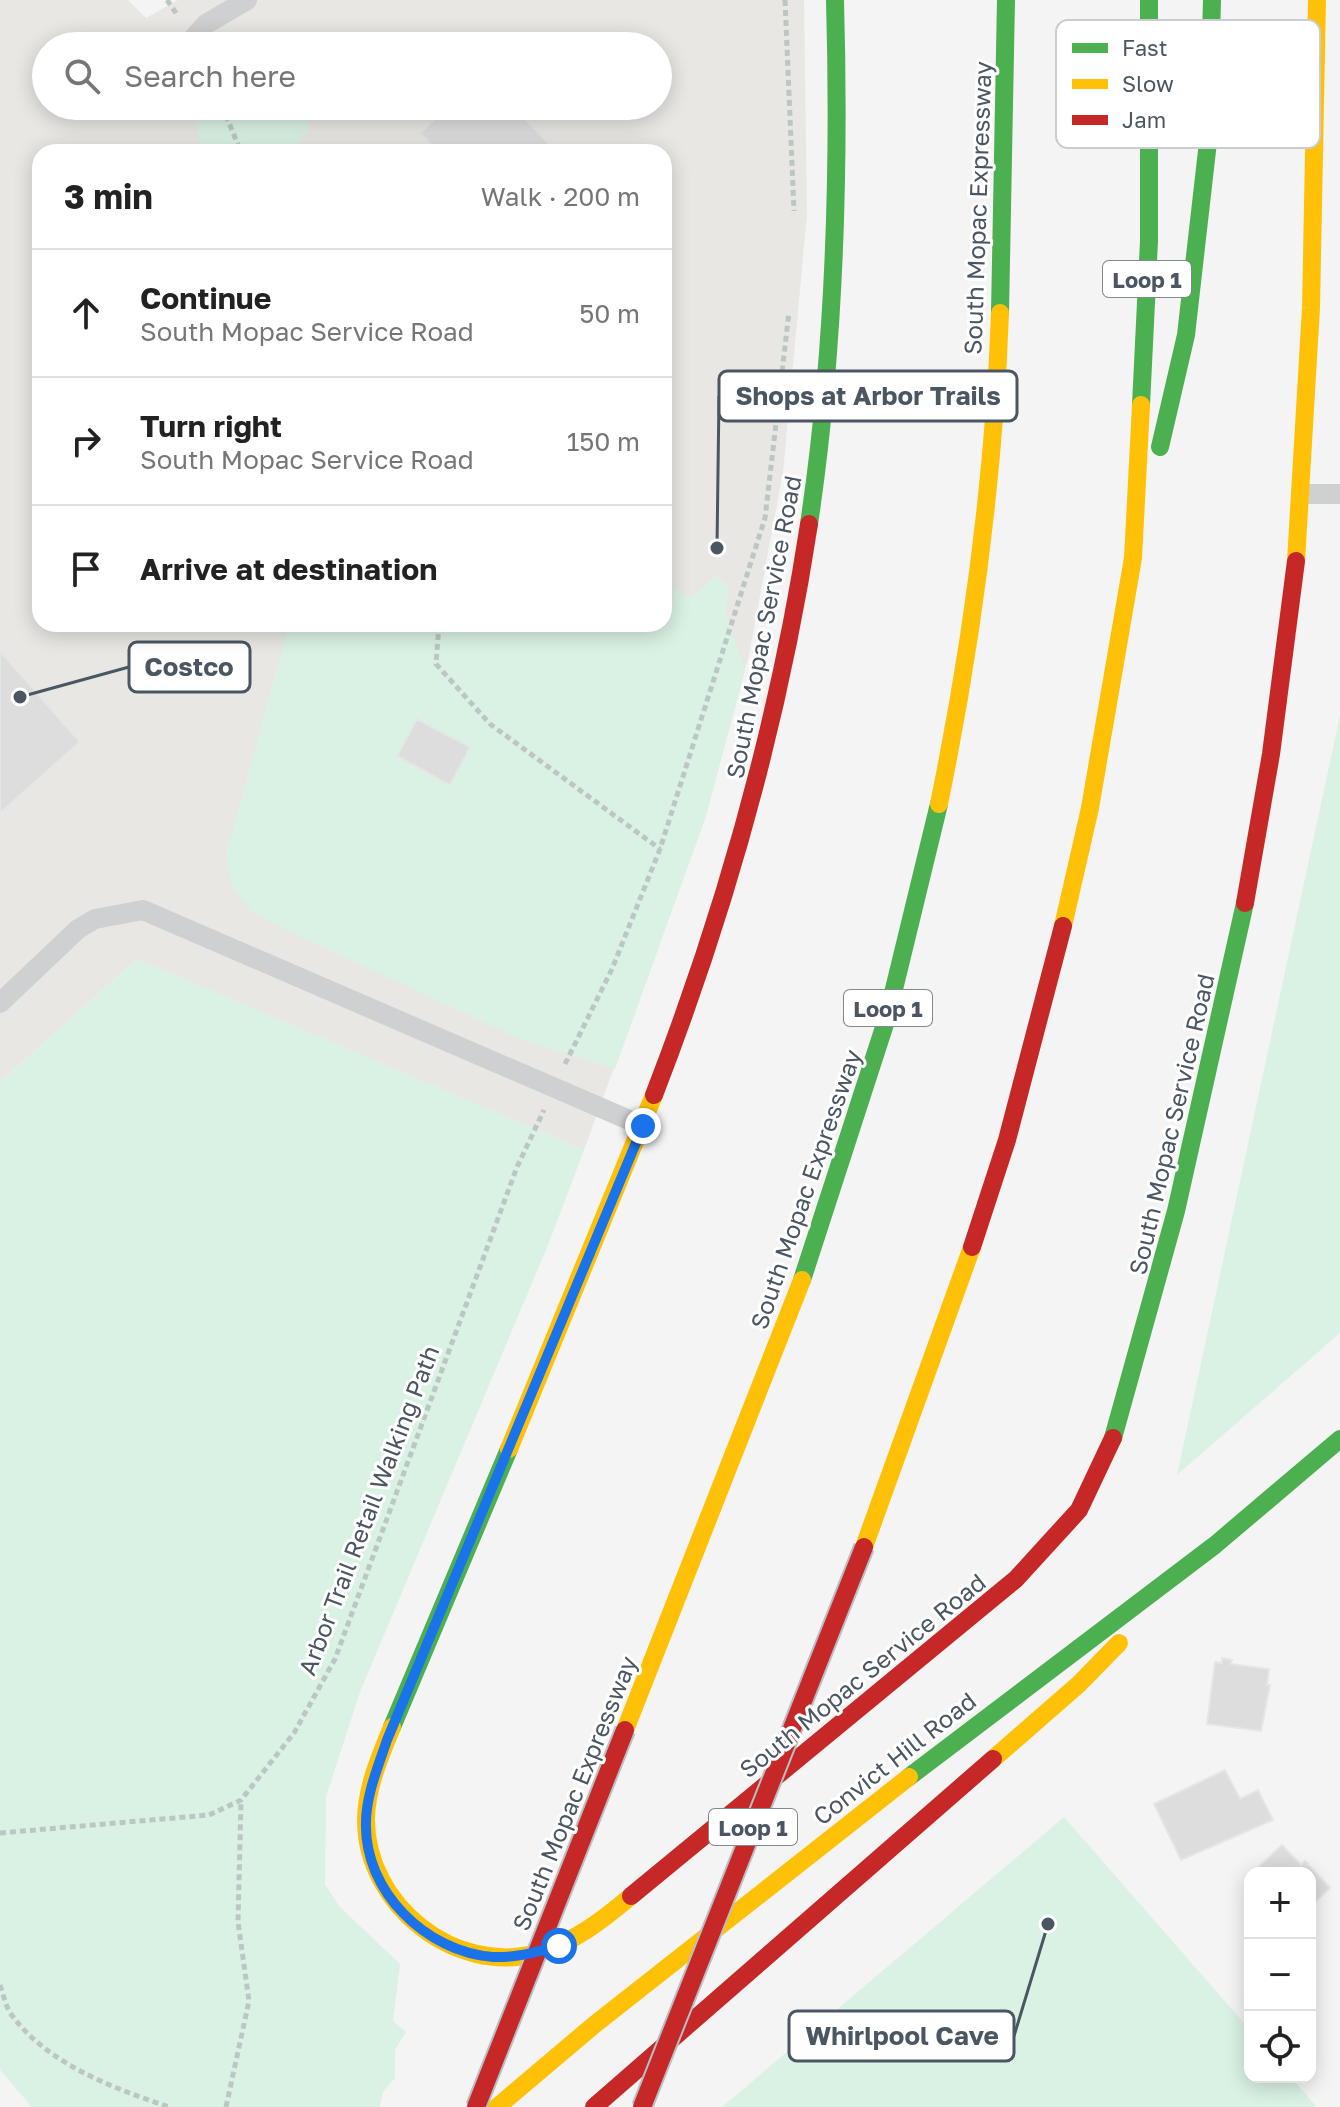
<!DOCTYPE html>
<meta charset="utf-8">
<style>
:root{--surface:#fff;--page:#f6f6f6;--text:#222;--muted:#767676;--line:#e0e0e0}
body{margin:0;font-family:"Golos Text",sans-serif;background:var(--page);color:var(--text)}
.controls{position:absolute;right:24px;bottom:24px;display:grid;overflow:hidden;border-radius:16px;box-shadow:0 4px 20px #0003}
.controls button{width:72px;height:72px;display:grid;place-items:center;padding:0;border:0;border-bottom:2px solid var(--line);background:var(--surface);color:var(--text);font:40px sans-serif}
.stop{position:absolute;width:24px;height:24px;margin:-18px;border:6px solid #1a73e8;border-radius:50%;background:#fff}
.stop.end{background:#1a73e8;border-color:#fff;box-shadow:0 2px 8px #0008}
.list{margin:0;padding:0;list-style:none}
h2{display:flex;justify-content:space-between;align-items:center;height:104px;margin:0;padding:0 32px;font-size:34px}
h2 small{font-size:26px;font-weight:400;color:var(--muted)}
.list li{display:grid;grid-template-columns:52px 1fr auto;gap:24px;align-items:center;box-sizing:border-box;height:128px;padding:0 32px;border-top:2px solid var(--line)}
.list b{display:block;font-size:30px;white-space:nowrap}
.list p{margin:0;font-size:26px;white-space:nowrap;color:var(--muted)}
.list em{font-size:26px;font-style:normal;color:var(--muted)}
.icon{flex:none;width:44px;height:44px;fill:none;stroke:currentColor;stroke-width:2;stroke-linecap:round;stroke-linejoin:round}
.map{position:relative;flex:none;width:1340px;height:2107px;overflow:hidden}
.search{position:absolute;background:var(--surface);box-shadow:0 4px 20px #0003;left:32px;top:32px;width:640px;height:88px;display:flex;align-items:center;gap:20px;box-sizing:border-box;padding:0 28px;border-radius:44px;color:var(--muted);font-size:30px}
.panel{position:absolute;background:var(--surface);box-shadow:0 4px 20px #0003;left:32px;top:144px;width:640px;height:488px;border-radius:24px}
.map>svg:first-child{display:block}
.commercial{fill:#e8e7e3;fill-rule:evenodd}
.green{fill:#d9f2e3}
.building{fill:#ddddde;stroke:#e5e6e7;stroke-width:2}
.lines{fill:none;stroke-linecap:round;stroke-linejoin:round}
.path{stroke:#bcc7c4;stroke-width:5;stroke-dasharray:6 4;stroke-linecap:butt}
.lane{stroke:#ced0d2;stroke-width:20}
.fast{stroke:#4caf50;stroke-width:18}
.slow{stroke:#ffc107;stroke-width:18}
.jam{stroke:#c62828;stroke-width:18}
.jam-bridge-casing{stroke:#b9bec3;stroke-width:22;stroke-linecap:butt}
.jam-bridge{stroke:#c62828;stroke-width:18}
.route{stroke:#1a73e8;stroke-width:10}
.labels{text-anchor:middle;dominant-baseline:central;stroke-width:6;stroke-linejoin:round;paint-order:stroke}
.shield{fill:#fff;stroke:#808990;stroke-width:2}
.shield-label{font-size:22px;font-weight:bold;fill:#4a5661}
.street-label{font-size:24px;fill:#4a5661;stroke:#fff}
.key{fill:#fff;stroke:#c9ccd0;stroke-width:2}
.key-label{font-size:22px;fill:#4a5661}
.leader{fill:none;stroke:#4a5661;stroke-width:3}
.callout-dot{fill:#4a5661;stroke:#fff;stroke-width:3}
.callout{fill:#fff;stroke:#4a5661;stroke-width:3}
.callout-label{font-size:26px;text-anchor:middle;font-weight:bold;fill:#4a5661}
</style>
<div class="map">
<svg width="1340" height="2107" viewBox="0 0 1340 2107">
<rect width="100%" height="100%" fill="#f4f4f4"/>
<!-- commercial -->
<path class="commercial" d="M 0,0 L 128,0 L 146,18 L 178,0 L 804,0 L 807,215 L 783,472 L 749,655 L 705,819 L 584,1150 L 137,959 L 0,1082 ZM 46,46 L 658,46 L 658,106 L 46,106 ZM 40,152 L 664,152 L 664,624 L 40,624 Z"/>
<!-- green -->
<path class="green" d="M 305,106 L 308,129 L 290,152 L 202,152 L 191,107 Z
M 576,143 L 627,150 L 667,148 L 666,307 L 664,152 L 576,152 Z
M 716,575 L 728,587 L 726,614 L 745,670 L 705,819 L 615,1069 L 520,1039 L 284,929 L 251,911 L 232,886 L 226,855 L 289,624 L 664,624 L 664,586 L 693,597 Z
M 1340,714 L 1340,1333 L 1177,1475 L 1339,720 Z
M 137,959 L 584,1150 L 548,1245 L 360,1692 L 326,1797 L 325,1885 L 340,1907 L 400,1964 L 393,2021 L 406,2032 L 395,2050 L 395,2078 L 383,2092 L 380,2107 L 32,2107 L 0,2070 L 0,1082 Z
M 1064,1817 L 1250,2030 L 1250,2077 L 1291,2077 L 1317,2107 L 722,2107 Z"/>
<!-- building -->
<path class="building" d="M 448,106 L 473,106 L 480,113 L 487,106 L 513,106 L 551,146 L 545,152 L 433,152 L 436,150 L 420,133 Z
M 0,651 L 80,742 L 0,813 Z
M 417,719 L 470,747 L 450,785 L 397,756 Z
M 1222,1658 L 1232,1660 L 1231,1664 L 1269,1669 L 1267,1685 L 1270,1685 L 1261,1731 L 1207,1724 L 1215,1662 L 1222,1663 Z
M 1225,1770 L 1240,1799 L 1258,1790 L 1273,1820 L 1181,1860 L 1154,1804 Z
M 1282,1845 L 1301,1865 L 1305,1861 L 1330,1888 L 1310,1907 L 1310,1873 L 1252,1873 Z"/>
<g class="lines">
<!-- path -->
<path class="path" d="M 167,0 L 178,16
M 785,0 L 794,211
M 222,106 L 241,152
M 439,624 L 436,664 L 490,724 L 660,849
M 565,1064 L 612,969 L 660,849 L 765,518 L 789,312
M 0,1833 L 209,1815 L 241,1800 L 294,1733 L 335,1659 L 517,1167 L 544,1110
M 0,1985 C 3,1994 6,2007 11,2014 C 47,2064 113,2088 169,2107
M 226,2107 L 249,2001 L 238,1922 L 241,1800"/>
<!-- lane -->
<path class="lane" d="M 186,46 L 206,24 L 247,0
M 1301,494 L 1340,494
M 0,1003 L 78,929 L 95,919 L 143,910 L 643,1126"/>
<!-- fast -->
<path class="fast" d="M 1000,313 L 1006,0
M 1141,405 L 1149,241 L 1149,0
M 1160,447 L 1186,335 L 1208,142 L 1212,0
M 809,524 C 835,350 840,176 835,0
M 802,1280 L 887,1018 L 939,804
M 1113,1438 L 1176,1211 L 1245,903
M 392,1727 L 509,1449
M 909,1777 L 1215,1545 L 1340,1439"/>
<!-- slow -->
<path class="slow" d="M 1296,561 L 1311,308 L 1317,0
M 939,804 C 972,643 994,478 1000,313
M 1063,926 L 1090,808 L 1133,558 L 1141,405
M 509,1449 L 654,1095
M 864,1547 L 972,1247
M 392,1727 C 380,1756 366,1789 366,1820 C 366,1905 455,1976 538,1953 C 574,1942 603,1920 631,1896
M 625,1730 L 802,1280
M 993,1759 L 1079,1684 L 1119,1643
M 497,2107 L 594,2025 L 909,1777"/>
<!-- jam -->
<path class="jam" d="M 1245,903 L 1271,754 L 1296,561
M 654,1095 C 726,909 779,721 809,524
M 972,1247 L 1007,1140 L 1063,926
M 631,1896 L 1016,1579 L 1079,1510 L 1113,1438
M 594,2107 L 993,1759"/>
<!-- jam-bridge casing -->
<g class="jam-bridge-casing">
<path id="jam-bridge" d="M 476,2107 L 625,1730
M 642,2107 L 864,1547"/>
</g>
<!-- jam-bridge -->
<use href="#jam-bridge" class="jam-bridge"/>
</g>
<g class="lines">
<!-- route -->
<path class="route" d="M 559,1946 C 537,1952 516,1958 493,1957 C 426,1952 364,1891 366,1823 C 366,1795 378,1767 387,1740 L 643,1126"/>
</g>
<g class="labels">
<!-- shield labels -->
<g class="shield">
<rect x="1103" y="261" width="88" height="36" rx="6"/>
<rect x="844" y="990" width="88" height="36" rx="6"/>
<rect x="709" y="1809" width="88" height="36" rx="6"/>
</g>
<g class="shield-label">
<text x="1147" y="279">Loop 1</text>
<text x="888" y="1008">Loop 1</text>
<text x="753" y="1827">Loop 1</text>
</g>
<!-- street labels -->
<g class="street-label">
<text transform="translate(977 208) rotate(-88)">South Mopac Expressway</text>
<text transform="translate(763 627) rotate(-79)">South Mopac Service Road</text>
<text transform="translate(1171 1124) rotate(-77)">South Mopac Service Road</text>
<text transform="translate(805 1189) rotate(-71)">South Mopac Expressway</text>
<text transform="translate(368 1510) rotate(-69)">Arbor Trail Retail Walking Path</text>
<text transform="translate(862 1675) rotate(-39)">South Mopac Service Road</text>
<text transform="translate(894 1758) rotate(-38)">Convict Hill Road</text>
<text transform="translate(574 1793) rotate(-68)">South Mopac Expressway</text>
</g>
</g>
<!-- legend -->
<rect x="1056" y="20" width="264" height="128" rx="12" class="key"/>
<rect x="1072" y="43" width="36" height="10" fill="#4caf50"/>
<rect x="1072" y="79" width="36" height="10" fill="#ffc107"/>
<rect x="1072" y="115" width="36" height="10" fill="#c62828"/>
<g class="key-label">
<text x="1122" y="56">Fast</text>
<text x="1122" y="92">Slow</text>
<text x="1122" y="128">Jam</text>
</g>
<!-- callouts -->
<path class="leader" d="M717 548L719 396M20 697L129 667M1048 1924L1014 2036"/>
<g class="callout-dot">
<circle cx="717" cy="548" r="8"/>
<circle cx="20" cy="697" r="8"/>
<circle cx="1048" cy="1924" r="8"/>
</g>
<g class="callout">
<rect x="719" y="371" width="298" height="50" rx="8"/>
<rect x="129" y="642" width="121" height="50" rx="8"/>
<rect x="789" y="2011" width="225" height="50" rx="8"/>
</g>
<g class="callout-label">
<text x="868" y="405">Shops at Arbor Trails</text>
<text x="189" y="676">Costco</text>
<text x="902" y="2045">Whirlpool Cave</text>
</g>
</svg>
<div class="controls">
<button>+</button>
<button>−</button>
<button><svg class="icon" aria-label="locate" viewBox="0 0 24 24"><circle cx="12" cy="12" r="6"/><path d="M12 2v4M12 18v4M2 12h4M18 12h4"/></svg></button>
</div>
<div class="stop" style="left:559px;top:1946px"></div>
<div class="stop end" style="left:643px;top:1126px"></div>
<div class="search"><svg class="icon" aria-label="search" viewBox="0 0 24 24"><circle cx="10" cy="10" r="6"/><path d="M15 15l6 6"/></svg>Search here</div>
<section class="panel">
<h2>3 min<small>Walk · 200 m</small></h2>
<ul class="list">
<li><svg class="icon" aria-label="ahead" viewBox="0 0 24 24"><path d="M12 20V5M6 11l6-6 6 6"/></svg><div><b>Continue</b><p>South Mopac Service Road</p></div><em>50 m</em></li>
<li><svg class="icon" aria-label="right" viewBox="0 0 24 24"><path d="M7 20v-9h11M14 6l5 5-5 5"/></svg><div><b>Turn right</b><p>South Mopac Service Road</p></div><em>150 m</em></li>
<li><svg class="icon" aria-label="arrive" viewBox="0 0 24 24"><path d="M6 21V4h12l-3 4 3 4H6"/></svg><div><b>Arrive at destination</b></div></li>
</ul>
</section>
</div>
